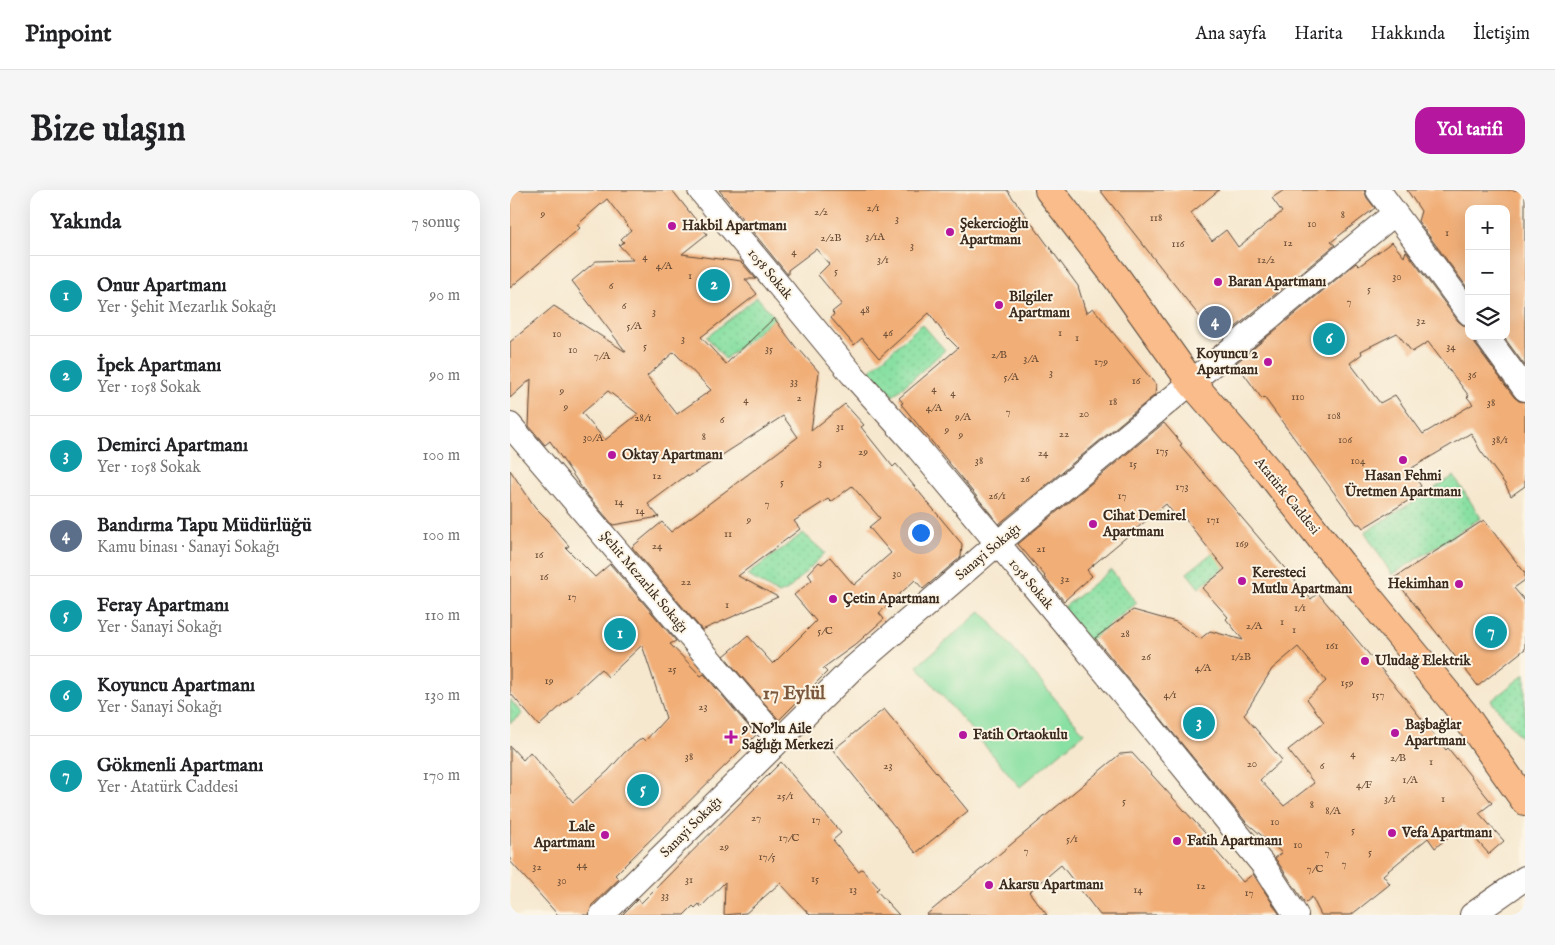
<!DOCTYPE html>
<html lang="tr">
<meta charset="utf-8">
<style>
:root{--surface:#fff;--page:#f6f6f6;--text:#202124;--muted:#757577;--line:#e0e0e0;--accent:#b5179e}
body{margin:0;font-family:"IM FELL English",serif;background:var(--page);color:var(--text)}
.controls{position:absolute;right:15px;top:15px;display:grid;overflow:hidden;border-radius:10px;box-shadow:0 5px 20px #0002}
.controls button{width:45px;height:45px;display:grid;place-items:center;padding:0;border:0;border-bottom:1px solid var(--line);background:var(--surface);color:var(--text);font:25px sans-serif}
.you{position:absolute;left:410px;top:342px;width:18px;height:18px;margin:-12px;border:4px solid #fff;border-radius:50%;background:#1a73e8;box-shadow:0 0 0 8px #1a73e833}
.badge{display:grid;place-items:center;width:32px;height:32px;border-radius:50%;background:var(--accent);color:#fff;font-size:16px;font-weight:700}
.pin{position:absolute;translate:-50% -50%;border:2px solid #fff;box-shadow:0 1px 5px #0006}
.list{margin:0;padding:0;list-style:none}
h2{display:flex;justify-content:space-between;align-items:center;height:65px;margin:0;padding:0 20px;font-size:21px}
h2 small{font-size:16px;font-weight:400;color:var(--muted)}
.list li{display:grid;grid-template-columns:32px 1fr auto;gap:15px;align-items:center;box-sizing:border-box;height:80px;padding:0 20px;border-top:1px solid var(--line)}
.list b{display:block;font-size:19px;white-space:nowrap}
.list p{margin:0;font-size:16px;white-space:nowrap;color:var(--muted)}
.list em{font-size:16px;font-style:normal;color:var(--muted)}
.icon{flex:none;width:28px;height:28px;fill:none;stroke:currentColor;stroke-width:2;stroke-linecap:round;stroke-linejoin:round}
.map{position:relative;flex:none;width:1015px;height:725px;overflow:hidden;border-radius:15px}
header{display:flex;align-items:center;gap:30px;box-sizing:border-box;height:70px;padding:0 25px;background:var(--surface);border-bottom:1px solid var(--line)}
header strong{font-size:24px}
nav{display:flex;gap:28px;margin-inline-start:auto;font-size:18px}
.intro{display:flex;align-items:center;justify-content:space-between;box-sizing:border-box;height:120px;padding:0 30px}
h1{margin:0;font-size:35px}
.button{padding:12px 22px;border-radius:15px;background:var(--accent);color:#fff;font-size:18px;font-weight:700}
main{display:flex;gap:30px;padding:0 30px}
aside{flex:1;background:var(--surface);border-radius:15px;box-shadow:0 5px 20px #0002}
.map>svg:first-child{display:block}
.grass{fill:url(#grass-dots);stroke:#628560}
.green{fill:#89e0a3;stroke:#628560}
.building{fill:#f1ae77;fill-rule:evenodd}
.lines{fill:none;stroke-linecap:round;stroke-linejoin:round}
.street-casing{stroke:#574639;stroke-width:26}
.primary-casing{stroke:#574639;stroke-width:30}
.street{stroke:#fff;stroke-width:24}
.primary{stroke:#f9bc8a;stroke-width:28}
.poi-dot{fill:#b5179e;stroke:#fcf5e5;stroke-width:2}
.labels{text-anchor:middle;dominant-baseline:central;stroke-width:4;stroke-linejoin:round;paint-order:stroke}
.number-label{font-size:11px;fill:#684b34}
.poi-label{font-size:14px;font-weight:bold;fill:#3b2a1e;stroke:#fcf5e5;text-anchor:start}
.street-label{font-size:14px;fill:#3b2a1e;stroke:#fcf5e5}
.district-label{font-size:19px;font-weight:bold;fill:#7b583d;stroke:#fcf5e5}
</style>
<header>
<strong>Pinpoint</strong>
<nav><a>Ana sayfa</a><a>Harita</a><a>Hakkında</a><a>İletişim</a></nav>
</header>
<div class="intro"><h1>Bize ulaşın</h1><a class="button">Yol tarifi</a></div>
<main>
<aside>
<h2>Yakında<small>7 sonuç</small></h2>
<ul class="list">
<li><span class="badge" style="background:#0f9aa8">1</span><div><b>Onur Apartmanı</b><p>Yer · Şehit Mezarlık Sokağı</p></div><em>90 m</em></li>
<li><span class="badge" style="background:#0f9aa8">2</span><div><b>İpek Apartmanı</b><p>Yer · 1058 Sokak</p></div><em>90 m</em></li>
<li><span class="badge" style="background:#0f9aa8">3</span><div><b>Demirci Apartmanı</b><p>Yer · 1058 Sokak</p></div><em>100 m</em></li>
<li><span class="badge" style="background:#5c6f8a">4</span><div><b>Bandırma Tapu Müdürlüğü</b><p>Kamu binası · Sanayi Sokağı</p></div><em>100 m</em></li>
<li><span class="badge" style="background:#0f9aa8">5</span><div><b>Feray Apartmanı</b><p>Yer · Sanayi Sokağı</p></div><em>110 m</em></li>
<li><span class="badge" style="background:#0f9aa8">6</span><div><b>Koyuncu Apartmanı</b><p>Yer · Sanayi Sokağı</p></div><em>130 m</em></li>
<li><span class="badge" style="background:#0f9aa8">7</span><div><b>Gökmenli Apartmanı</b><p>Yer · Atatürk Caddesi</p></div><em>170 m</em></li>
</ul>
</aside>
<div class="map">
<svg width="1015" height="725" viewBox="0 0 1015 725">
<defs>
<pattern id="grass-dots" width="8" height="8" patternUnits="userSpaceOnUse" patternTransform="scale(1.25)"><rect width="8" height="8" fill="#89e0a3"/><path d="M2 2h.1M6 6h.1" fill="none" stroke="#77c08c" stroke-width="1.8" stroke-linecap="round"/></pattern>
</defs>
<rect width="100%" height="100%" fill="#fcf5e5"/>
<filter id="ink" filterUnits="userSpaceOnUse"><feTurbulence type="fractalNoise" baseFrequency=".02" numOctaves="2"/><feDisplacementMap in="SourceGraphic" scale="10" xChannelSelector="R" yChannelSelector="G"/><feConvolveMatrix kernelMatrix="1 2 1 2 8 2 1 2 1" color-interpolation-filters="sRGB"/></filter>
<filter id="wash" filterUnits="userSpaceOnUse"><feTurbulence type="fractalNoise" baseFrequency=".0096" numOctaves="4" result="noise"/><feDisplacementMap in="SourceGraphic" scale="20" xChannelSelector="R" yChannelSelector="G"/><feGaussianBlur stdDeviation="1.12" result="paint"/><feColorMatrix in="noise" values="0 0 0 0 0 0 0 0 0 0 0 0 0 0 0 0 0 1.4 0 .05"/><feComposite in="paint" operator="in"/></filter>
<g filter="url(#wash)">
<rect width="100%" height="100%" fill="#f6e8cf"/>
<!-- grass -->
<path class="grass" d="M 247,107 L 265,128 L 215,169 L 197,147 Z
M 412,134 L 435,160 L 383,206 L 360,180 Z
M 944,286 L 971,328 L 882,385 L 855,342 Z
M 736,336 L 748,350 L 689,398 L 677,383 Z
M 293,343 L 315,363 L 278,400 L 269,404 L 237,385 Z
M 601,380 L 627,413 L 579,451 L 553,418 Z
M 1015,484 L 1015,552 L 981,511 Z
M 0,509 L 12,524 L 0,533 Z"/>
<!-- green -->
<path class="green" d="M 471,421 L 574,543 L 510,597 L 407,476 Z"/>
<g id="blocks">
<!-- building -->
<path class="building" d="M 0,0 L 162,0 L 197,44 L 172,64 L 231,72 L 246,89 L 235,89 L 247,104 L 191,147 L 216,174 L 264,128 L 288,160 L 289,159 L 309,182 L 301,241 L 335,214 L 354,235 L 351,237 L 383,277 L 386,274 L 452,354 L 451,367 L 413,399 L 405,390 L 369,423 L 374,429 L 345,455 L 313,478 L 317,482 L 269,530 L 214,466 L 238,446 L 263,474 L 306,431 L 284,405 L 302,390 L 298,384 L 309,372 L 312,374 L 320,367 L 344,395 L 381,363 L 359,337 L 370,328 L 342,296 L 321,312 L 318,309 L 284,331 L 290,339 L 228,386 L 268,407 L 192,440 L 122,357 L 152,332 L 161,342 L 288,247 L 273,226 L 178,287 L 177,285 L 138,314 L 149,327 L 103,335 L 74,301 L 40,251 L 35,255 L 19,236 L 21,189 L 0,208 L 0,152 L 44,116 L 116,162 L 62,91 L 86,71 L 123,70 L 109,55 L 114,52 L 111,49 L 121,40 L 97,9 L 67,35 L 70,38 L 0,98 ZM 164,162 L 201,200 L 167,224 L 137,186 ZM 98,201 L 128,224 L 95,250 L 72,223 Z
M 209,0 L 497,0 L 568,96 L 576,123 L 583,118 L 646,195 L 645,205 L 489,334 L 391,214 L 393,213 L 389,208 L 448,158 L 435,145 L 419,123 L 369,168 L 352,148 L 344,155 L 321,128 L 324,124 L 322,122 L 332,114 L 308,85 L 319,74 L 306,59 L 278,80 L 278,85 Z
M 590,0 L 709,0 L 681,23 L 702,51 L 716,40 L 728,57 L 772,22 L 762,8 L 774,0 L 854,0 L 857,8 L 865,18 L 821,52 L 825,55 L 721,141 L 697,136 Z
M 897,0 L 1015,0 L 1015,176 L 993,146 L 996,146 L 996,19 L 959,19 L 959,100 L 908,31 L 911,21 Z
M 882,52 L 894,67 L 896,61 L 948,131 L 953,135 L 959,136 L 959,146 L 962,146 L 965,154 L 1004,207 L 1009,211 L 1015,212 L 1015,296 L 1001,306 L 995,294 L 970,260 L 961,243 L 900,279 L 911,296 L 908,298 L 911,303 L 853,338 L 850,334 L 847,334 L 754,207 L 752,209 L 726,173 L 846,73 L 849,76 ZM 887,143 L 902,162 L 918,152 L 959,206 L 957,207 L 963,214 L 913,244 L 885,205 L 870,213 L 840,173 L 852,164 L 851,161 Z
M 654,233 L 672,254 L 670,255 L 801,409 L 808,403 L 892,504 L 936,560 L 938,558 L 982,613 L 969,623 L 994,651 L 979,664 L 953,635 L 925,658 L 918,648 L 873,685 L 880,694 L 841,725 L 811,725 L 802,707 L 795,713 L 765,668 L 772,663 L 736,632 L 585,448 L 623,420 L 666,432 L 690,449 L 700,441 L 733,450 L 716,429 L 718,427 L 692,398 L 715,379 L 671,324 L 667,328 L 656,314 L 577,380 L 582,386 L 554,411 L 534,387 L 535,386 L 508,354 ZM 788,457 L 816,491 L 797,509 L 814,532 L 778,560 L 804,593 L 774,616 L 750,590 L 772,570 L 734,525 L 762,479 Z
M 0,280 L 25,317 L 41,333 L 41,335 L 59,356 L 56,358 L 85,387 L 100,374 L 166,451 L 160,454 L 191,486 L 194,484 L 246,545 L 105,685 L 109,689 L 82,715 L 79,725 L 48,725 L 0,671 L 0,556 L 13,570 L 20,562 L 63,612 L 98,581 L 114,563 L 132,548 L 135,551 L 156,528 L 132,455 L 98,487 L 91,479 L 29,536 L 0,503 Z
M 974,330 L 1015,383 L 1015,390 L 1004,398 L 1015,411 L 1015,459 L 968,496 L 884,388 Z
M 374,519 L 458,621 L 406,663 L 323,560 Z
M 622,563 L 695,643 L 703,653 L 701,655 L 733,692 L 743,684 L 770,725 L 590,725 L 551,675 L 519,702 L 537,725 L 416,725 L 610,564 Z
M 271,572 L 331,643 L 323,650 L 348,681 L 352,679 L 369,698 L 366,700 L 389,725 L 300,725 L 270,693 L 236,723 L 214,725 L 215,692 L 191,717 L 189,714 L 185,718 L 183,716 L 174,725 L 112,725 L 128,709 L 131,713 Z"/>
</g>
</g>
<g filter="url(#ink)">
<use href="#blocks" fill-opacity="0" stroke="#574639" stroke-width="1"/>
<g class="lines">
<!-- street casing -->
<g class="street-casing">
<path id="street" d="M 190,0 L 342,184 L 403,252 L 636,531 L 754,676 L 786,725
M 868,0 L 959,123
M 976,146 L 1015,199
M 0,235 L 268,550
M 92,725 L 343,478 L 488,353 L 885,23
M 962,725 L 1015,688"/>
</g>
<!-- primary casing -->
<g class="primary-casing">
<path id="primary" d="M 539,0 L 607,88 L 681,192 L 760,283 L 831,374 L 954,524 L 1015,611"/>
</g>
<!-- street -->
<use href="#street" class="street"/>
<!-- primary -->
<use href="#primary" class="primary"/>
</g>
</g>
<!-- markers -->
<g class="poi-dot">
<circle cx="162" cy="36" r="5"/>
<circle cx="440" cy="42" r="5"/>
<circle cx="708" cy="92" r="5"/>
<circle cx="489" cy="115" r="5"/>
<circle cx="758" cy="172" r="5"/>
<circle cx="102" cy="265" r="5"/>
<circle cx="893" cy="270" r="5"/>
<circle cx="583" cy="334" r="5"/>
<circle cx="732" cy="391" r="5"/>
<circle cx="949" cy="394" r="5"/>
<circle cx="323" cy="409" r="5"/>
<circle cx="855" cy="471" r="5"/>
<circle cx="885" cy="543" r="5"/>
<circle cx="453" cy="545" r="5"/>
<path d="M218.5 539.5h5v5h5v5h-5v5h-5v-5h-5v-5h5z"/>
<circle cx="882" cy="643" r="5"/>
<circle cx="95" cy="645" r="5"/>
<circle cx="667" cy="651" r="5"/>
<circle cx="479" cy="695" r="5"/>
</g>
<g class="labels">
<!-- number labels -->
<g class="number-label">
<text x="363" y="18">2/1</text>
<text x="311" y="22">2/2</text>
<text x="33" y="24">9</text>
<text x="833" y="25">8</text>
<text x="646" y="28">118</text>
<text x="387" y="29">3</text>
<text x="802" y="34">10</text>
<text x="937" y="43">1</text>
<text x="365" y="47">3/1A</text>
<text x="321" y="48">2/2B</text>
<text x="778" y="53">12</text>
<text x="668" y="54">116</text>
<text x="402" y="56">3</text>
<text x="284" y="62">4</text>
<text x="135" y="67">4</text>
<text x="373" y="70">3/1</text>
<text x="756" y="70">12/2</text>
<text x="154" y="76">4/A</text>
<text x="326" y="81">5</text>
<text x="180" y="86">1</text>
<text x="887" y="87">30</text>
<text x="101" y="96">6</text>
<text x="859" y="99">5</text>
<text x="839" y="112">7</text>
<text x="114" y="116">6</text>
<text x="355" y="120">48</text>
<text x="144" y="122">3</text>
<text x="911" y="131">32</text>
<text x="124" y="136">5/A</text>
<text x="378" y="143">46</text>
<text x="550" y="143">1</text>
<text x="47" y="144">10</text>
<text x="567" y="148">1</text>
<text x="173" y="149">3</text>
<text x="135" y="156">5</text>
<text x="941" y="157">34</text>
<text x="259" y="159">35</text>
<text x="63" y="160">10</text>
<text x="489" y="165">2/B</text>
<text x="92" y="166">7/A</text>
<text x="521" y="169">3/A</text>
<text x="591" y="172">179</text>
<text x="541" y="183">3</text>
<text x="962" y="185">36</text>
<text x="501" y="187">5/A</text>
<text x="626" y="191">16</text>
<text x="284" y="192">33</text>
<text x="424" y="199">4</text>
<text x="52" y="201">9</text>
<text x="443" y="203">4</text>
<text x="788" y="207">110</text>
<text x="289" y="208">2</text>
<text x="236" y="210">4</text>
<text x="603" y="212">18</text>
<text x="981" y="213">38</text>
<text x="56" y="217">9</text>
<text x="424" y="218">4/A</text>
<text x="498" y="222">7</text>
<text x="574" y="224">20</text>
<text x="824" y="226">108</text>
<text x="453" y="227">9/A</text>
<text x="133" y="228">28/1</text>
<text x="212" y="230">6</text>
<text x="330" y="237">31</text>
<text x="437" y="240">9</text>
<text x="554" y="244">22</text>
<text x="451" y="245">9</text>
<text x="194" y="247">8</text>
<text x="83" y="248">30/A</text>
<text x="835" y="250">106</text>
<text x="990" y="250">38/1</text>
<text x="652" y="261">175</text>
<text x="353" y="262">29</text>
<text x="533" y="263">24</text>
<text x="469" y="271">38</text>
<text x="848" y="271">104</text>
<text x="310" y="273">3</text>
<text x="623" y="274">15</text>
<text x="147" y="286">12</text>
<text x="515" y="289">26</text>
<text x="272" y="292">5</text>
<text x="672" y="297">173</text>
<text x="487" y="306">26/1</text>
<text x="612" y="306">17</text>
<text x="109" y="312">14</text>
<text x="257" y="314">7</text>
<text x="130" y="321">14</text>
<text x="239" y="330">9</text>
<text x="703" y="330">171</text>
<text x="218" y="344">11</text>
<text x="732" y="354">169</text>
<text x="147" y="356">24</text>
<text x="531" y="359">21</text>
<text x="29" y="365">16</text>
<text x="387" y="384">30</text>
<text x="34" y="387">16</text>
<text x="555" y="389">32</text>
<text x="176" y="392">22</text>
<text x="62" y="407">17</text>
<text x="217" y="415">1</text>
<text x="790" y="418">1/1</text>
<text x="772" y="432">1</text>
<text x="744" y="436">2/A</text>
<text x="784" y="440">1</text>
<text x="315" y="441">5/C</text>
<text x="615" y="444">28</text>
<text x="822" y="456">161</text>
<text x="636" y="467">26</text>
<text x="731" y="467">1/2B</text>
<text x="693" y="478">4/A</text>
<text x="162" y="479">25</text>
<text x="39" y="491">19</text>
<text x="837" y="493">159</text>
<text x="660" y="505">4/1</text>
<text x="868" y="505">157</text>
<text x="193" y="517">23</text>
<text x="843" y="564">4</text>
<text x="179" y="567">38</text>
<text x="888" y="568">2/B</text>
<text x="921" y="572">1</text>
<text x="742" y="574">20</text>
<text x="378" y="576">23</text>
<text x="812" y="576">6</text>
<text x="900" y="590">1/A</text>
<text x="854" y="595">4/F</text>
<text x="275" y="606">25/1</text>
<text x="880" y="609">3/1</text>
<text x="933" y="609">1</text>
<text x="614" y="611">5</text>
<text x="802" y="615">8</text>
<text x="823" y="621">8/A</text>
<text x="246" y="628">27</text>
<text x="306" y="630">17</text>
<text x="765" y="632">10</text>
<text x="843" y="640">5</text>
<text x="279" y="648">17/C</text>
<text x="562" y="649">5/1</text>
<text x="788" y="655">10</text>
<text x="214" y="657">29</text>
<text x="516" y="661">7</text>
<text x="860" y="662">5</text>
<text x="817" y="663">7</text>
<text x="257" y="667">17/5</text>
<text x="834" y="674">7</text>
<text x="72" y="675">44</text>
<text x="27" y="677">32</text>
<text x="805" y="679">7/C</text>
<text x="305" y="689">15</text>
<text x="179" y="690">31</text>
<text x="52" y="691">30</text>
<text x="691" y="696">12</text>
<text x="343" y="700">13</text>
<text x="628" y="700">14</text>
<text x="739" y="703">17</text>
<text x="155" y="706">33</text>
</g>
<!-- poi labels -->
<g class="poi-label">
<text x="450" y="34">Şekercioğlu<tspan x="450" dy="16">Apartmanı</tspan></text>
<text x="172" y="36">Hakbil Apartmanı</text>
<text x="718" y="92">Baran Apartmanı</text>
<text x="499" y="107">Bilgiler<tspan x="499" dy="16">Apartmanı</tspan></text>
<text x="748" y="164" text-anchor="end">Koyuncu 2<tspan x="748" dy="16">Apartmanı</tspan></text>
<text x="112" y="265">Oktay Apartmanı</text>
<text x="893" y="286" text-anchor="middle">Hasan Fehmi<tspan x="893" dy="16">Üretmen Apartmanı</tspan></text>
<text x="593" y="326">Cihat Demirel<tspan x="593" dy="16">Apartmanı</tspan></text>
<text x="742" y="383">Keresteci<tspan x="742" dy="16">Mutlu Apartmanı</tspan></text>
<text x="939" y="394" text-anchor="end">Hekimhan</text>
<text x="333" y="409">Çetin Apartmanı</text>
<text x="865" y="471">Uludağ Elektrik</text>
<text x="895" y="535">Başbağlar<tspan x="895" dy="16">Apartmanı</tspan></text>
<text x="232" y="539">9 No'lu Aile<tspan x="232" dy="16">Sağlığı Merkezi</tspan></text>
<text x="463" y="545">Fatih Ortaokulu</text>
<text x="85" y="637" text-anchor="end">Lale<tspan x="85" dy="16">Apartmanı</tspan></text>
<text x="892" y="643">Vefa Apartmanı</text>
<text x="677" y="651">Fatih Apartmanı</text>
<text x="489" y="695">Akarsu Apartmanı</text>
</g>
<!-- street labels -->
<g class="street-label">
<text transform="translate(260 84) rotate(50)">1058 Sokak</text>
<text transform="translate(777 306) rotate(51)">Atatürk Caddesi</text>
<text transform="translate(478 362) rotate(-40)">Sanayi Sokağı</text>
<text transform="translate(134 392) rotate(50)">Şehit Mezarlık Sokağı</text>
<text transform="translate(521 394) rotate(50)">1058 Sokak</text>
<text transform="translate(181 637) rotate(-45)">Sanayi Sokağı</text>
</g>
<!-- district labels -->
<g class="district-label">
<text x="284" y="504">17 Eylül</text>
</g>
</g>
</svg>
<div class="controls">
<button>+</button>
<button>−</button>
<button><svg class="icon" aria-label="layers" viewBox="0 0 24 24"><path d="M12 4l9 5-9 5-9-5zM3 14l9 5 9-5"/></svg></button>
</div>
<div class="you"></div>
<div class="pin badge" style="left:110px;top:444px;background:#0f9aa8">1</div>
<div class="pin badge" style="left:204px;top:95px;background:#0f9aa8">2</div>
<div class="pin badge" style="left:689px;top:533px;background:#0f9aa8">3</div>
<div class="pin badge" style="left:705px;top:132px;background:#5c6f8a">4</div>
<div class="pin badge" style="left:133px;top:600px;background:#0f9aa8">5</div>
<div class="pin badge" style="left:819px;top:149px;background:#0f9aa8">6</div>
<div class="pin badge" style="left:981px;top:442px;background:#0f9aa8">7</div>
</div>
</main>
